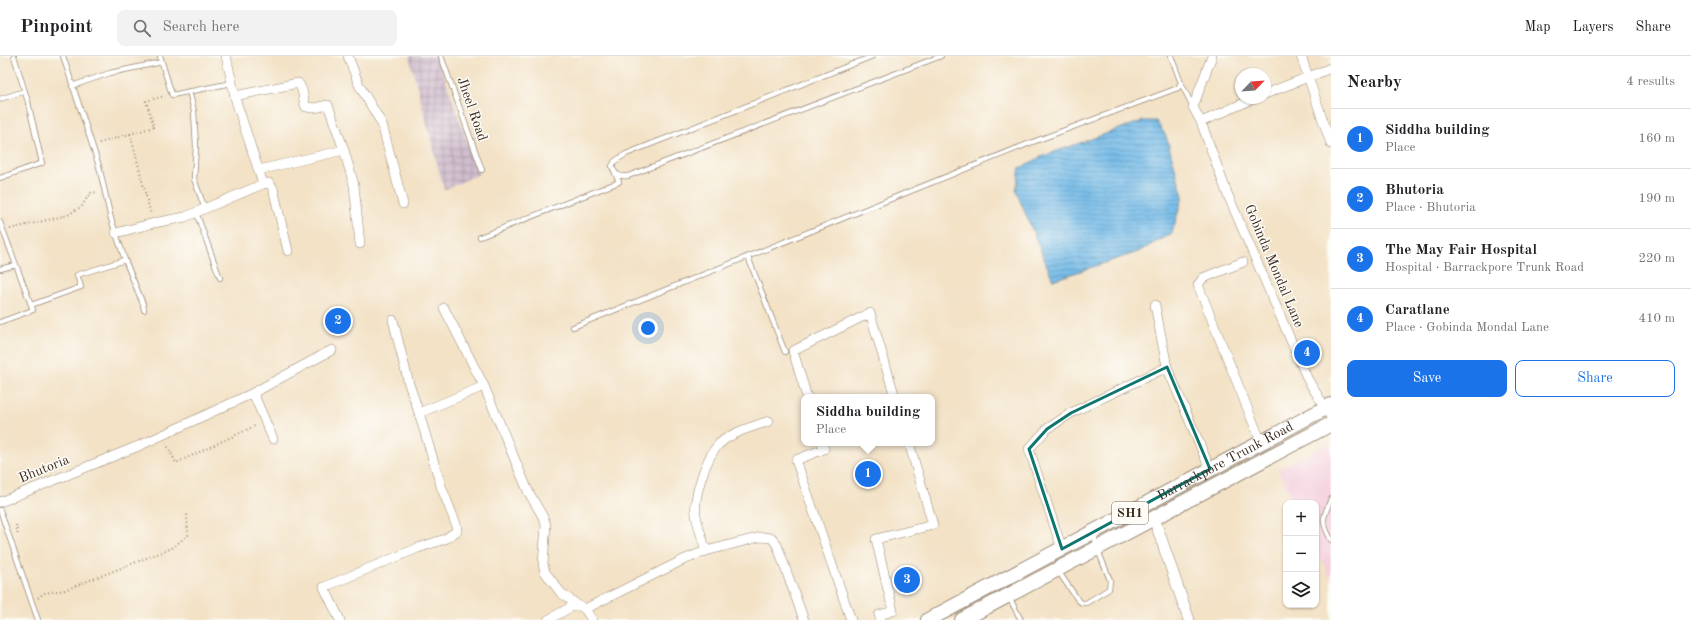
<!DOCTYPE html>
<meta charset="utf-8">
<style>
:root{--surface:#fff;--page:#f2f2f2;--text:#202124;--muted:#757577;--line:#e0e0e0;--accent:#1a73e8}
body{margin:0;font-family:"Old Standard TT",serif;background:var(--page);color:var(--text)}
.controls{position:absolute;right:12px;bottom:12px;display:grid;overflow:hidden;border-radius:8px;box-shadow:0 1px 3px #0004}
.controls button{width:36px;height:36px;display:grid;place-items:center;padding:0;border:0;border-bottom:1px solid var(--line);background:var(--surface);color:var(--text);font:20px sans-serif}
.compass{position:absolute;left:1235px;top:12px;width:36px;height:36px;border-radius:50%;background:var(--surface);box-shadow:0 1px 3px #0004;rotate:65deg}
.you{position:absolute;left:648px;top:272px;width:14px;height:14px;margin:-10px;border:3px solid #fff;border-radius:50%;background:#1a73e8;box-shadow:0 0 0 6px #1a73e833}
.badge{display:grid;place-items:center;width:26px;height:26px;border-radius:50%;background:var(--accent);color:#fff;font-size:13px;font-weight:700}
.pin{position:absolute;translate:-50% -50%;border:2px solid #fff;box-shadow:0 1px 4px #0006}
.popup{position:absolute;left:801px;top:338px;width:134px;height:52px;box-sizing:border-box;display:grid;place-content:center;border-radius:8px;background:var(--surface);filter:drop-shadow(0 1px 3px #0005);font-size:13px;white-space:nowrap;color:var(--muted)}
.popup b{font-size:15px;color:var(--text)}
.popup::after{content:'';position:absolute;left:50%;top:100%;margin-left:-8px;border:8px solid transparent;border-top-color:var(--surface)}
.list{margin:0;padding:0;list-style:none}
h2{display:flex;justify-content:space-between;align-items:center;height:52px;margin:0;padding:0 16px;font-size:17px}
h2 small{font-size:13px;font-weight:400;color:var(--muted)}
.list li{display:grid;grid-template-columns:26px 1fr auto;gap:12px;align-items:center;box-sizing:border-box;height:60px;padding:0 16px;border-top:1px solid var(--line)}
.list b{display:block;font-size:15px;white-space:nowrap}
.list p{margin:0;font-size:13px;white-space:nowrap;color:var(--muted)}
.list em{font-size:13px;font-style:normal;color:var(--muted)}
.actions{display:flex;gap:8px;padding:12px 16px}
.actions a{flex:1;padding:9px 0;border:1px solid var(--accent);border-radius:8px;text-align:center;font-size:14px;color:var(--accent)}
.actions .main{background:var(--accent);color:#fff}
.icon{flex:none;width:22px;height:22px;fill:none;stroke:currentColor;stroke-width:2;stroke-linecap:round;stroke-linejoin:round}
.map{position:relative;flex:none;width:1331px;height:564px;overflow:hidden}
header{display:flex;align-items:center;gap:24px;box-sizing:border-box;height:56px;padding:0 20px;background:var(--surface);border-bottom:1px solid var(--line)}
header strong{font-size:19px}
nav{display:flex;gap:22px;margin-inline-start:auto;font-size:14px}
.search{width:280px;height:36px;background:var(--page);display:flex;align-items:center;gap:10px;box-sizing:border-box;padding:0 14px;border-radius:8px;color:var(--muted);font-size:15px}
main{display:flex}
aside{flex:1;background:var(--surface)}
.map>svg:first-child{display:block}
.built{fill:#f4cfdd}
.industrial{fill:url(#industrial-grid)}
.water{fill:url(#water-rules);stroke:#547182}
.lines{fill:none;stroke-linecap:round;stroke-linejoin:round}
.service-casing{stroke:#978672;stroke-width:6}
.minor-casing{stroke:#978672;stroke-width:10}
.tertiary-casing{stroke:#978672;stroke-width:12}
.primary-casing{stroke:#978672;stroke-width:16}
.path{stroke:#978672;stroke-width:2;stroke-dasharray:1 3;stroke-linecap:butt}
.service{stroke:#fff;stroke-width:4.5}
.minor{stroke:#fff;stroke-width:9}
.tertiary{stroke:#fff;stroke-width:11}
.primary{stroke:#fff;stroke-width:14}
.marked{fill:none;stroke:#0f766e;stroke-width:3;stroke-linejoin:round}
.labels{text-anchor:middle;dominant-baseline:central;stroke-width:3;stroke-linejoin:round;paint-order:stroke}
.shield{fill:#fdfcf7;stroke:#75695f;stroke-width:1}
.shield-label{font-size:13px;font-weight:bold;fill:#3b2a1e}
.street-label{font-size:14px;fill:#3b2a1e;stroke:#fdfcf7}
</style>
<header>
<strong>Pinpoint</strong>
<div class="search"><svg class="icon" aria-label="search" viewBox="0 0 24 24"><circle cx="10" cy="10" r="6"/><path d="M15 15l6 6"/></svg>Search here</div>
<nav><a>Map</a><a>Layers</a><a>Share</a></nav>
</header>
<main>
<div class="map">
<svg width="1331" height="564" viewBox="0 0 1331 564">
<defs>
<pattern id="industrial-grid" width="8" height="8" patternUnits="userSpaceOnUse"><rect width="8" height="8" fill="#d0bdcd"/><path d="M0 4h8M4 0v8" fill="none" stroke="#aa9aa6"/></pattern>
<pattern id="water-rules" width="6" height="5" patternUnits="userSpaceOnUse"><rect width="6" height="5" fill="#6eb8e7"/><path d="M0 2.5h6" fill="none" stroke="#5c96bb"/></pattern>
</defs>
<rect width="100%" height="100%" fill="#fdfcf7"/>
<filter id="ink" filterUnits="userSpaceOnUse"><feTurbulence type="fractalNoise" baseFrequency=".025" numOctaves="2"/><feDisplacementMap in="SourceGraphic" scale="8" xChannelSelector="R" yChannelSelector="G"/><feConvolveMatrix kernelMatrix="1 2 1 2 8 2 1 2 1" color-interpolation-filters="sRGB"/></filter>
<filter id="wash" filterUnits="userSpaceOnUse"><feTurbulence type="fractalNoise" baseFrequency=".012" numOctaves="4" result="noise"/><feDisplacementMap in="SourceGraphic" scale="16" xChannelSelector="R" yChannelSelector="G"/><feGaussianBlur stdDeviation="0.9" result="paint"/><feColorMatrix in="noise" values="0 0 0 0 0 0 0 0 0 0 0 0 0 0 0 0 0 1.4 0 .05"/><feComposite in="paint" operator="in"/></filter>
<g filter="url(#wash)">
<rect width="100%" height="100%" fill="#f3e2c6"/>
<!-- built -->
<path class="built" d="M 1331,387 L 1331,523 L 1316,492 L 1316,447 L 1294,447 L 1278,413 Z"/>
<!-- industrial -->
<path class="industrial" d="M 409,0 L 437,0 L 479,118 L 444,134 Z"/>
<!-- water -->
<path class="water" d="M 1142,65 L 1156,65 L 1166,80 L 1183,140 L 1172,177 L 1138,196 L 1053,224 L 1016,135 L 1020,112 L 1043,100 Z"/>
</g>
<g filter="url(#ink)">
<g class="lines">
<!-- service casing -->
<g class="service-casing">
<path id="service" d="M 63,0 L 99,110 L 111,163 L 125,204 L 143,248 L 144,254
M 160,0 L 172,39 L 232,27
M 441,0 L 482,114
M 873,0 L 626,98 L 615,105 L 612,110 C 615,119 619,121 628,120 L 941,0
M 1181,27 L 1193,51
M 72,30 L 110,17 L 162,6
M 189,35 L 194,55 L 196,90 L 194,123 L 205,153
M 0,43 L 25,35
M 0,122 L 42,107 L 28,46 L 14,0
M 196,156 L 220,222
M 0,166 L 33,254 L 0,266
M 480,181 L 619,126 L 615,117
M 748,201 L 785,296
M 0,213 L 16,209
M 31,249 L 81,231 L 77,219 L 125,204
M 573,271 L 1030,87 L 1178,32 L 1181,27 L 1171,0
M 1331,443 C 1322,464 1321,464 1331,484
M 0,454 L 38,564
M 1058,515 L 1078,544 L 1082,547 L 1086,547 L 1109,533 L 1110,524 L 1097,492 L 1094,479
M 1009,541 L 1021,564"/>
</g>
<!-- minor casing -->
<g class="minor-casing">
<path id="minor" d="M 226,0 L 236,45 L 263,128
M 348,0 L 359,29 L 382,68 L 403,148
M 1212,0 L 1193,51 L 1201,66 L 1255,42
M 1301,0 L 1331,88
M 1265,38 L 1331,12
M 235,40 L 298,27 C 305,34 302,44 306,51 L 314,52 L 328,49 L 344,94 L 354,129 L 360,188
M 1201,66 L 1227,137 L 1308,324 L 1331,361
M 259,114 L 344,94
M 116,177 L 154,167 L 185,161 L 263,128 L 269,127 L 273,132 L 288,195
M 1243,206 L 1203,222 L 1198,229 L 1261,386
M 1155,249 L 1167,311 L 1210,413
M 444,252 L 484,330 L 528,435 L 543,461 L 546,469 L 543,508 L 545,516 L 561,537 L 576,548 L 585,553
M 393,264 L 409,328 L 419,357
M 253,337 L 332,294
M 807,341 L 793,295 L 870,257 L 895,341
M 822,387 L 824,393 L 796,404 L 851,564
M 0,446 L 141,389 L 253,337 L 273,383
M 1062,493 L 1029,393 L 1047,373 L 1071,357 L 1167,311
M 706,495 L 760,481 L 772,482 L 777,489 L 804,564
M 340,564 L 324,531 L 418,492 L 445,483 L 457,475 L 456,468 L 441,430 L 419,357 L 484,330
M 548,564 L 576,548
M 592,564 L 585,553 L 683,504 L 706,495 C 703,483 698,472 696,459 C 693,441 706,401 719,388 C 732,376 753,371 769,365
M 881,564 L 879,559 L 893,555 L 876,483 L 933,469 L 909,387"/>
</g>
<!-- tertiary casing -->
<g class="tertiary-casing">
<path id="tertiary" d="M 1154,462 L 1189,564"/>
</g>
<!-- primary casing -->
<g class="primary-casing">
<g id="primary">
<path id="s1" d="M 928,564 L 1331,349"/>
<path d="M 962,564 L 1331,368"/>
</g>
</g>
<!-- path -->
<path class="path" d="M 130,78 C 138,104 143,132 151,158
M 99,87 L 154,71 L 146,45 L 165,40
M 10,173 L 68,159 L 82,150 L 90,137 L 98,136
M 166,387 L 176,407 L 257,369
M 16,469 L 18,480
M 38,542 L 44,537 L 65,534 L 172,492 L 188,479 L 187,458"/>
<!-- service -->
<use href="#service" class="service"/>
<!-- minor -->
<use href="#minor" class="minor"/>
<!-- tertiary -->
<use href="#tertiary" class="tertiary"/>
<!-- primary -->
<use href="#primary" class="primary"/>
</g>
</g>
<!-- marked area -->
<path class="marked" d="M 1167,311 L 1210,413 L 1062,493 L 1029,393 L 1047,373 L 1071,357 Z"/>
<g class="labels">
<!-- shield labels -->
<rect class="shield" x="1112" y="446" width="36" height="22" rx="3"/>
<g class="shield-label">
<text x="1130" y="457">SH1</text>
</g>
<!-- street labels -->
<g class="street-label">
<text transform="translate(472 53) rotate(71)">Jheel Road</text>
<text transform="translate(1274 210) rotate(67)">Gobinda Mondal Lane</text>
<text stroke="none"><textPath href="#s1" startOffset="337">Barrackpore Trunk Road</textPath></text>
<text transform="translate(44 413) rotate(-22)">Bhutoria</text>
</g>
</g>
</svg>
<div class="controls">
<button>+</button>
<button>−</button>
<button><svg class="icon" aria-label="layers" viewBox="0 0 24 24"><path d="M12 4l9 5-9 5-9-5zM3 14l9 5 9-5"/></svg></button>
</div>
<svg class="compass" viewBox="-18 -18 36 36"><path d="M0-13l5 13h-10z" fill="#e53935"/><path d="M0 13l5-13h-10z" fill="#757577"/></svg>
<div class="you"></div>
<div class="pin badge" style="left:868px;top:418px">1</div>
<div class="popup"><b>Siddha building</b>Place</div>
<div class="pin badge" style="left:338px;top:265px">2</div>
<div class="pin badge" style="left:907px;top:524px">3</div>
<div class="pin badge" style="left:1307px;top:297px">4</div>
</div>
<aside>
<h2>Nearby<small>4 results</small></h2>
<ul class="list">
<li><span class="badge">1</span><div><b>Siddha building</b><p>Place</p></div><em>160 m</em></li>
<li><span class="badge">2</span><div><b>Bhutoria</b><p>Place · Bhutoria</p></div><em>190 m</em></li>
<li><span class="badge">3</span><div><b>The May Fair Hospital</b><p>Hospital · Barrackpore Trunk Road</p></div><em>220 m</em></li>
<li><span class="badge">4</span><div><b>Caratlane</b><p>Place · Gobinda Mondal Lane</p></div><em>410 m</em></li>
</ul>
<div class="actions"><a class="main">Save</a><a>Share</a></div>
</aside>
</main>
